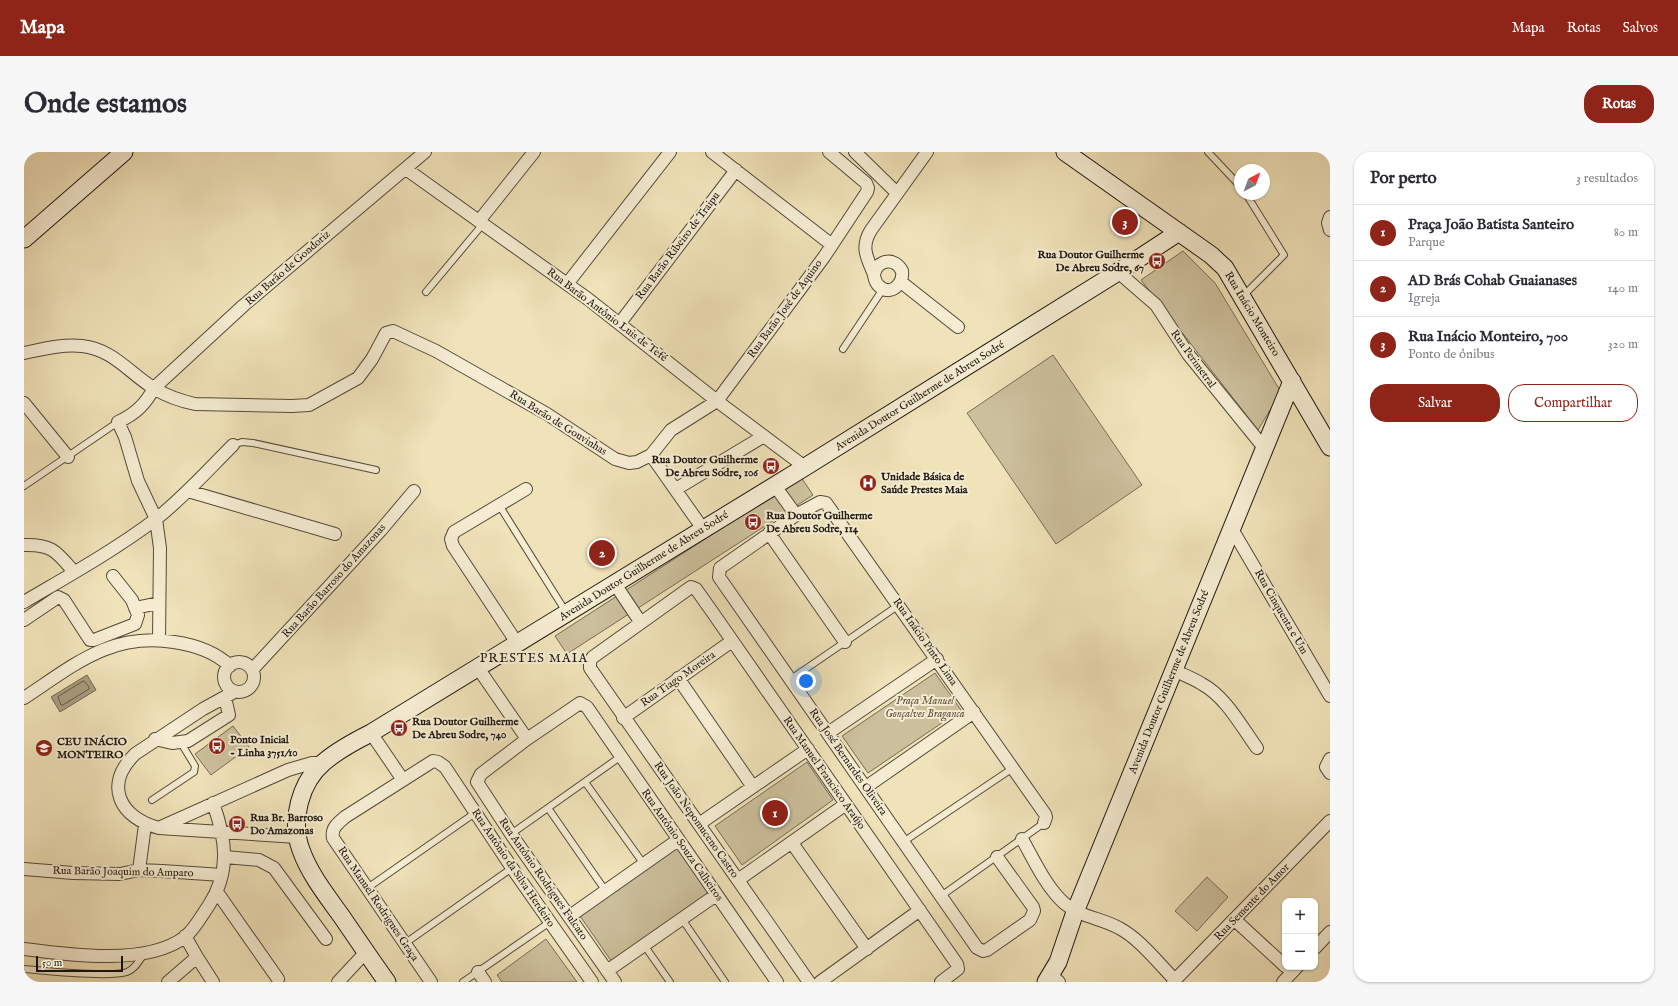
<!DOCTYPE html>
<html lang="pt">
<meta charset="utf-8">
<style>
:root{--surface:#fff;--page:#f7f7f7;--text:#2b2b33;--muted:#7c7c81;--line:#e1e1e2;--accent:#8f2418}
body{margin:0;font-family:"IM FELL English",serif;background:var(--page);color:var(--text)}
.controls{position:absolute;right:12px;bottom:12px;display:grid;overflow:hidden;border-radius:8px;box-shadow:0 1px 3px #0004}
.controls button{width:36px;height:36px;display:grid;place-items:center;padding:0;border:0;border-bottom:1px solid var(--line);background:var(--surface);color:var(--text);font:20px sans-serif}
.compass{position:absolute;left:1210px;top:12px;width:36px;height:36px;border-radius:50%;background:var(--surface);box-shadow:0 1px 3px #0004;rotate:41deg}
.scale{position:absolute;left:12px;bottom:10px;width:87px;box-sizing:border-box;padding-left:4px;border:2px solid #1f170e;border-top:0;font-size:11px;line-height:14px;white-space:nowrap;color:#1f170e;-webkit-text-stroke:3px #f5ecd2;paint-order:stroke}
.you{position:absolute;left:782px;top:529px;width:14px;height:14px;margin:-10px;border:3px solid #fff;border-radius:50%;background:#1a73e8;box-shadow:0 0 0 6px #1a73e833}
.badge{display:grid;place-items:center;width:26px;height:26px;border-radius:50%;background:var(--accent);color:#fff;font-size:13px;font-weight:700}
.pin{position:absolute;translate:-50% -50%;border:2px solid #fff;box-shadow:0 1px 4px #0006}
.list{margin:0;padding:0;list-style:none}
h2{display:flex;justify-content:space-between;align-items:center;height:52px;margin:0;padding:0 16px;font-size:17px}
h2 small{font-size:13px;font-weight:400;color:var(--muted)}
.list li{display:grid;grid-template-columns:26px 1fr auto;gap:12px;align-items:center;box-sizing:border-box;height:56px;padding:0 16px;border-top:1px solid var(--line)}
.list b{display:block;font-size:15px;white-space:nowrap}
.list p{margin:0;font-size:13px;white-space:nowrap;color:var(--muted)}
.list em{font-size:13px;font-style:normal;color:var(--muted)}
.actions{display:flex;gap:8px;padding:12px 16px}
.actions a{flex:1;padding:9px 0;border:1px solid var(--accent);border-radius:16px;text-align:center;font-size:14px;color:var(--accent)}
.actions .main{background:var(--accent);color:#fff}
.map{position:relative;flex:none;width:1306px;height:830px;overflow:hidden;border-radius:16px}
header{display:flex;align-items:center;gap:24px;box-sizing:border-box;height:56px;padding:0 20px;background:var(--accent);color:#fff}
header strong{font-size:19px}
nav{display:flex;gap:22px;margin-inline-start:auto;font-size:14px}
.intro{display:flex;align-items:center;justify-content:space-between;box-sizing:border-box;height:96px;padding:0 24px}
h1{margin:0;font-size:28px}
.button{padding:10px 18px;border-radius:16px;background:var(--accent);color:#fff;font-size:14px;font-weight:700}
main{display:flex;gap:24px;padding:0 24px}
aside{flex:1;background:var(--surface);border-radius:16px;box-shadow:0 1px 3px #0004}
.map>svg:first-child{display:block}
.green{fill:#ccbf9c;stroke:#766b55}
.water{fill:#a99d7f;stroke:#726752}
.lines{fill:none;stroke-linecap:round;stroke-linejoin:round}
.shore{stroke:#645a46;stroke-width:1}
.lane-casing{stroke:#534a39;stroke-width:8}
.street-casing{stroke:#534a39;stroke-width:14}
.secondary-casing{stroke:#1f170e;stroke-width:19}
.lane{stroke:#f5ecd2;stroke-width:6}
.street{stroke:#f5ecd2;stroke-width:12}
.secondary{stroke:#f5ecd2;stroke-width:17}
.labels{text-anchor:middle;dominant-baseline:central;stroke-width:4;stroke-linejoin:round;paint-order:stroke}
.street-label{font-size:11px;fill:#1f170e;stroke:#f5ecd2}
.poi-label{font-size:11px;font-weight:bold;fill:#1f170e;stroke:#f5ecd2;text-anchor:start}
.park-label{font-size:11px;font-style:italic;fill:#5c5240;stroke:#f5ecd2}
.quarter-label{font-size:13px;letter-spacing:1px;fill:#1f170e;stroke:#f5ecd2}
</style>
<header>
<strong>Mapa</strong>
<nav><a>Mapa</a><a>Rotas</a><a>Salvos</a></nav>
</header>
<div class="intro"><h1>Onde estamos</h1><a class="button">Rotas</a></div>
<main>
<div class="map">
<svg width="1306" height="830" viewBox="0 0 1306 830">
<rect width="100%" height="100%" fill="#f0e2b9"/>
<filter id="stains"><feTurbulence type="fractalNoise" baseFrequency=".005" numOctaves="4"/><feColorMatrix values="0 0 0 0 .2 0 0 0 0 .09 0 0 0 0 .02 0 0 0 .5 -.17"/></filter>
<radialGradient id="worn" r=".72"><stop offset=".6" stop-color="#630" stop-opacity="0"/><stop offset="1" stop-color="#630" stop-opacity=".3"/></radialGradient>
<!-- green -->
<path class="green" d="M 1159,99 L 1191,131 L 1257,240 L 1234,278 L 1117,128 Z
M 1029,203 L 1118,333 L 1032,392 L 943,261 Z
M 777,325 L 789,343 L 543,502 L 531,484 Z
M 911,521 L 937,558 L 844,621 L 818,584 Z
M 209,574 L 225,595 L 187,623 L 171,602 Z
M 783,610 L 809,648 L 718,713 L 691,674 Z
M 653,695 L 686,741 L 588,810 L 556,764 Z
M 1183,725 L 1204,745 L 1173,779 L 1151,759 Z
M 522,787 L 553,830 L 478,830 L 473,823 Z"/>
<!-- water -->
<path class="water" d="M 63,523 L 72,538 L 36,560 L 27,545 Z"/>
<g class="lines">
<!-- shore -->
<path class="shore" d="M 60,529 L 65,535 L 65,537 L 39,553 L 37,553 L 34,545 Z"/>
<!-- lane casing -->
<g class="lane-casing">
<path id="lane" d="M 1184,0 L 1216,34
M 402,140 L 459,72
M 1219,144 L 1260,103 L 1222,42
M 819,197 L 859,137
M 209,293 L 218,290 L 229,291 L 352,318
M 0,334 L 94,270
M 475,353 L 542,460
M 767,527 L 875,453
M 561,630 L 619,711
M 128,648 L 170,620 L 171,614 L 157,591
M 524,656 L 581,738
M 487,682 L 596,605
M 879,690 L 989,616
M 342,737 L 451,661
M 917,744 L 1020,671
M 658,767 L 701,830
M 380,792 L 488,716
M 620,793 L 646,830
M 0,817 C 22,819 84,826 103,820 C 111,817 115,809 120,802
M 439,830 L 526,770"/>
</g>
<!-- street casing -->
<g class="street-casing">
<path id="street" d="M 688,0 L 808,93
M 831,0 L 873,41
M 382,17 L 564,147 L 693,249 L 781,315
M 1306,65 L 1304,71 L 1306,78
M 455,69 L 510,0
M 1094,120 L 1132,153 L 1164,202 L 1241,297
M 850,122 C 854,107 871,105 878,119 C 880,132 866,145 855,134 C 850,130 851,125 849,120 C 842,104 837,94 847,78 L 903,0
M 877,130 L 934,175
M 543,132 L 646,0
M 596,171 L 712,18
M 0,201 C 19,197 38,192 58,194 C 89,197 106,222 131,237 C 143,244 157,249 171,252 L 268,254 L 285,253 L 334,226 L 348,207 L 362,181 L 369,179 L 412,199 L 523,262 L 591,307 L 605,311 L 613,310 L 627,303 L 647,278 L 693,249 L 800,105 L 843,40 L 844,36 L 842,31 L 805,0
M 0,251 L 44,305
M 627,303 L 679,377
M 751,334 L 772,363
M 652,337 L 740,284
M 164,339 L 311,382
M 1208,377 L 1306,544
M 745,381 L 821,490
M 0,393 C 28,392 33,400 50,420
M 591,432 L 617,471
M 0,450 C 44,424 91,398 132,367 C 160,345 184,318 209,293
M 111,456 L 135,451
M 0,468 L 34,445 L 40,448 L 66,488 L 70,488 L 111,472 L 114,463 L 108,448 L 89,424
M 135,487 L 136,396 L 132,367 L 114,329 L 101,285 L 94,270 C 111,262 121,253 130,236 L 220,153 L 401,0
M 493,491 L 429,394 L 427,387 L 430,380 L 502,337
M200 525a15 15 0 1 1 30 0a15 15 0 1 1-30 0Z
M 454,516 L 503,587
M 228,518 L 357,378 L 390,339
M 1150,518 C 1159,523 1169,526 1178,532 C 1202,545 1217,574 1233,596
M 654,526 L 729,635
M 210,540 L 179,557 L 111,602 C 79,633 96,666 135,676 L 273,685
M 0,546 C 50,513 87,480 150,490 C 171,493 190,499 206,514
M 599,566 L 708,489
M 347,581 L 379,628
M 804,581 L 913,507
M 131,587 L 148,591 L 164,589 L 205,563 L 201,545
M 1306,607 L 1302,615 L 1306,621
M 842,635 L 950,560
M 675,672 L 784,597
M 137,675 L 264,618 L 288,611 L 299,611
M 998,687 C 1010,708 1022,735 1040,751 C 1056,765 1077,766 1095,776 C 1116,787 1134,811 1151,828
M 768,691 L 843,797
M 201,705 L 235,708 L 250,716 L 302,787
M 973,705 L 1009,755 L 1010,759 L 1006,768 L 963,798 L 959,799 L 953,796 L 695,425 L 696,416 L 772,363 L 796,350 L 802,351 L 1021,662 L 1022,665 L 1020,671
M 0,717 L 49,721 L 96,722 L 115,718 L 138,719 L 198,723
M 115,718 L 121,673
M 714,728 L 822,652
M 193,740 L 254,827
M 546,764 L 654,688
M 1211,768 L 1261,814
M 1291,796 L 1306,780
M 0,797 C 45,803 123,814 161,785 C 171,777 178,763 185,753 C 207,719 202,687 189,651
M 173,805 L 189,830
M 583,819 L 692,743
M 454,820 L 461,830
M 1027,823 L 1035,830
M 144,830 L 173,805 L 161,784
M 314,830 L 342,800
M 407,830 L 309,686 C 307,676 314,671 321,665 L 409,609 L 414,610 L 421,615 L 488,716 L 568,830
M 591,830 L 487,682 L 453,630 L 457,622 L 503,587 L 556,551 L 563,555 L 753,830
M 785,830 L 566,516 L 566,509 L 569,505 L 667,435 L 672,437 L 689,461 L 933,812 L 934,817 L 917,830
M 796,830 L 896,758
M 1149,830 L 1306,669
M 1259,830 L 1273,815"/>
</g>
<!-- secondary casing -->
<g class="secondary-casing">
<path id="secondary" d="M 1041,0 L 1187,103 L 1201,116 L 1306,295
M 0,87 L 100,0
M 363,830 C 348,809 333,787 318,765 C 303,744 286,723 277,698 C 266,669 276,630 300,610 C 314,598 331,589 347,581 L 781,315 L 1094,120 L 1155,80
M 1022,830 L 1034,810 L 1051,760 L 1268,229"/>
</g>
<!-- lane -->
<use href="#lane" class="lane"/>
<!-- street -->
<use href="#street" class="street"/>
<!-- secondary -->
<use href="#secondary" class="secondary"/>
</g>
<!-- icons -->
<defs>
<g id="bus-disc" transform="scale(0.9)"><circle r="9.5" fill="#8f2418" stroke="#f5ecd2"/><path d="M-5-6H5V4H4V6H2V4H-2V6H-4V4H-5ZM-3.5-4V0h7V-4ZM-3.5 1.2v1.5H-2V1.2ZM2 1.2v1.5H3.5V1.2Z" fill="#fff"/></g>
<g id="hospital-disc" transform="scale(0.9)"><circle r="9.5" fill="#8f2418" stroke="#f5ecd2"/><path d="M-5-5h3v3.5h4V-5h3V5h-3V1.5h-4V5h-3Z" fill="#fff"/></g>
<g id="school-disc" transform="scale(0.9)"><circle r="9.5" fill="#8f2418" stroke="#f5ecd2"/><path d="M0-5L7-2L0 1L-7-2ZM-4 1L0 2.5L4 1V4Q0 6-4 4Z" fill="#fff"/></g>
</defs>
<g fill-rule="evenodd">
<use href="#bus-disc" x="1133" y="109"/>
<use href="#bus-disc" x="747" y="314"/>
<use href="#hospital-disc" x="844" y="331"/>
<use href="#bus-disc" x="729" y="370"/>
<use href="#bus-disc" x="375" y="576"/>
<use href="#bus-disc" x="193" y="594"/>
<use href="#school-disc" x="20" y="596"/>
<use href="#bus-disc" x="213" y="672"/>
</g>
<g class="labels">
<!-- street labels -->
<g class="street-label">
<text transform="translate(654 94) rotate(-53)">Rua Barão Ribeiro de Traipu</text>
<text transform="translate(264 116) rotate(-41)">Rua Barão de Gondoriz</text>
<text transform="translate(761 157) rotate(-54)">Rua Barão José de Aquino</text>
<text transform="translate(1228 162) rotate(59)">Rua Inácio Monteiro</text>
<text transform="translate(583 163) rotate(37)">Rua Barão Antônio Luis de Tefé</text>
<text transform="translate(1169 207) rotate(54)">Rua Perimetral</text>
<text transform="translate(896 244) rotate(-32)">Avenida Doutor Guilherme de Abreu Sodré</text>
<text transform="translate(534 271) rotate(32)">Rua Barão de Gouvinhas</text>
<text transform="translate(620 414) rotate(-32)">Avenida Doutor Guilherme de Abreu Sodré</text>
<text transform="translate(310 429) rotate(-48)">Rua Barão Barroso do Amazonas</text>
<text transform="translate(1257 460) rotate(60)">Rua Cinquenta e Um</text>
<text transform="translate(901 490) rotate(55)">Rua Inácio Pinto Lima</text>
<text transform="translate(654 527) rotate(-35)">Rua Tiago Moreira</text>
<text transform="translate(1145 530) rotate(-68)">Avenida Doutor Guilherme de Abreu Sodré</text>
<text transform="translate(824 610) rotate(55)">Rua José Bernardes Oliveira</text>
<text transform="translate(800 621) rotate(55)">Rua Manuel Francisco Araújo</text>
<text transform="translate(672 668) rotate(55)">Rua João Nepomuceno Castro</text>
<text transform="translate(658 693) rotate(55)">Rua Antônio Souza Calheiros</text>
<text transform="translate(489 716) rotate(56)">Rua Antônio da Silva Herdeiro</text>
<text transform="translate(99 720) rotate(1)">Rua Barão Joaquim do Amparo</text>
<text transform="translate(519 727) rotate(55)">Rua Antônio Rodrigues Fulcato</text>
<text transform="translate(1228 750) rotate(-46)">Rua Semente do Amor</text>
<text transform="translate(354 752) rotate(56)">Rua Manuel Rodrigues Graça</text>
</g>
<!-- poi labels -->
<g class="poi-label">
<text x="1120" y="103" text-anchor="end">Rua Doutor Guilherme<tspan x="1120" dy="13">De Abreu Sodre, 67</tspan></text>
<text x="734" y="308" text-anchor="end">Rua Doutor Guilherme<tspan x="734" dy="13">De Abreu Sodre, 106</tspan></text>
<text x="857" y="325">Unidade Básica de<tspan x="857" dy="13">Saúde Prestes Maia</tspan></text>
<text x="742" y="364">Rua Doutor Guilherme<tspan x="742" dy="13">De Abreu Sodre, 114</tspan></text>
<text x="388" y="570">Rua Doutor Guilherme<tspan x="388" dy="13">De Abreu Sodre, 740</tspan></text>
<text x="206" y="588">Ponto Inicial<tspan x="206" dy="13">- Linha 3751/10</tspan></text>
<text x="33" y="590">CEU INÁCIO<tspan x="33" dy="13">MONTEIRO</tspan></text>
<text x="226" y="666">Rua Br. Barroso<tspan x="226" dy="13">Do Amazonas</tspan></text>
</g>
<!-- park labels -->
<g class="park-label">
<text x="901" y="549">Praça Manuel<tspan x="901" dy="13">Gonçalves Braganca</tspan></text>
</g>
<!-- quarter labels -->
<g class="quarter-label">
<text x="510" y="506">PRESTES MAIA</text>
</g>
</g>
<rect width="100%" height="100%" filter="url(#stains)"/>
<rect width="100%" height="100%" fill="url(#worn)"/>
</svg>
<div class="controls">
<button>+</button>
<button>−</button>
</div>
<svg class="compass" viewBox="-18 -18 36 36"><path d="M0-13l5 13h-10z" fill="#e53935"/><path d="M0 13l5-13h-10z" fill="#7c7c81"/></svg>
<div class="scale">50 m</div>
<div class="you"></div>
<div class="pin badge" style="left:751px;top:661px">1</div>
<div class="pin badge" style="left:578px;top:401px">2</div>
<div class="pin badge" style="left:1101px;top:70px">3</div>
</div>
<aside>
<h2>Por perto<small>3 resultados</small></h2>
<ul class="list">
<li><span class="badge">1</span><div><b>Praça João Batista Santeiro</b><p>Parque</p></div><em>80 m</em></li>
<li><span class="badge">2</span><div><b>AD Brás Cohab Guaianases</b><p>Igreja</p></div><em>140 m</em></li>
<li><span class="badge">3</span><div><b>Rua Inácio Monteiro, 700</b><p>Ponto de ônibus</p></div><em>320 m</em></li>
</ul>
<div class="actions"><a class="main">Salvar</a><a>Compartilhar</a></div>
</aside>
</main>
